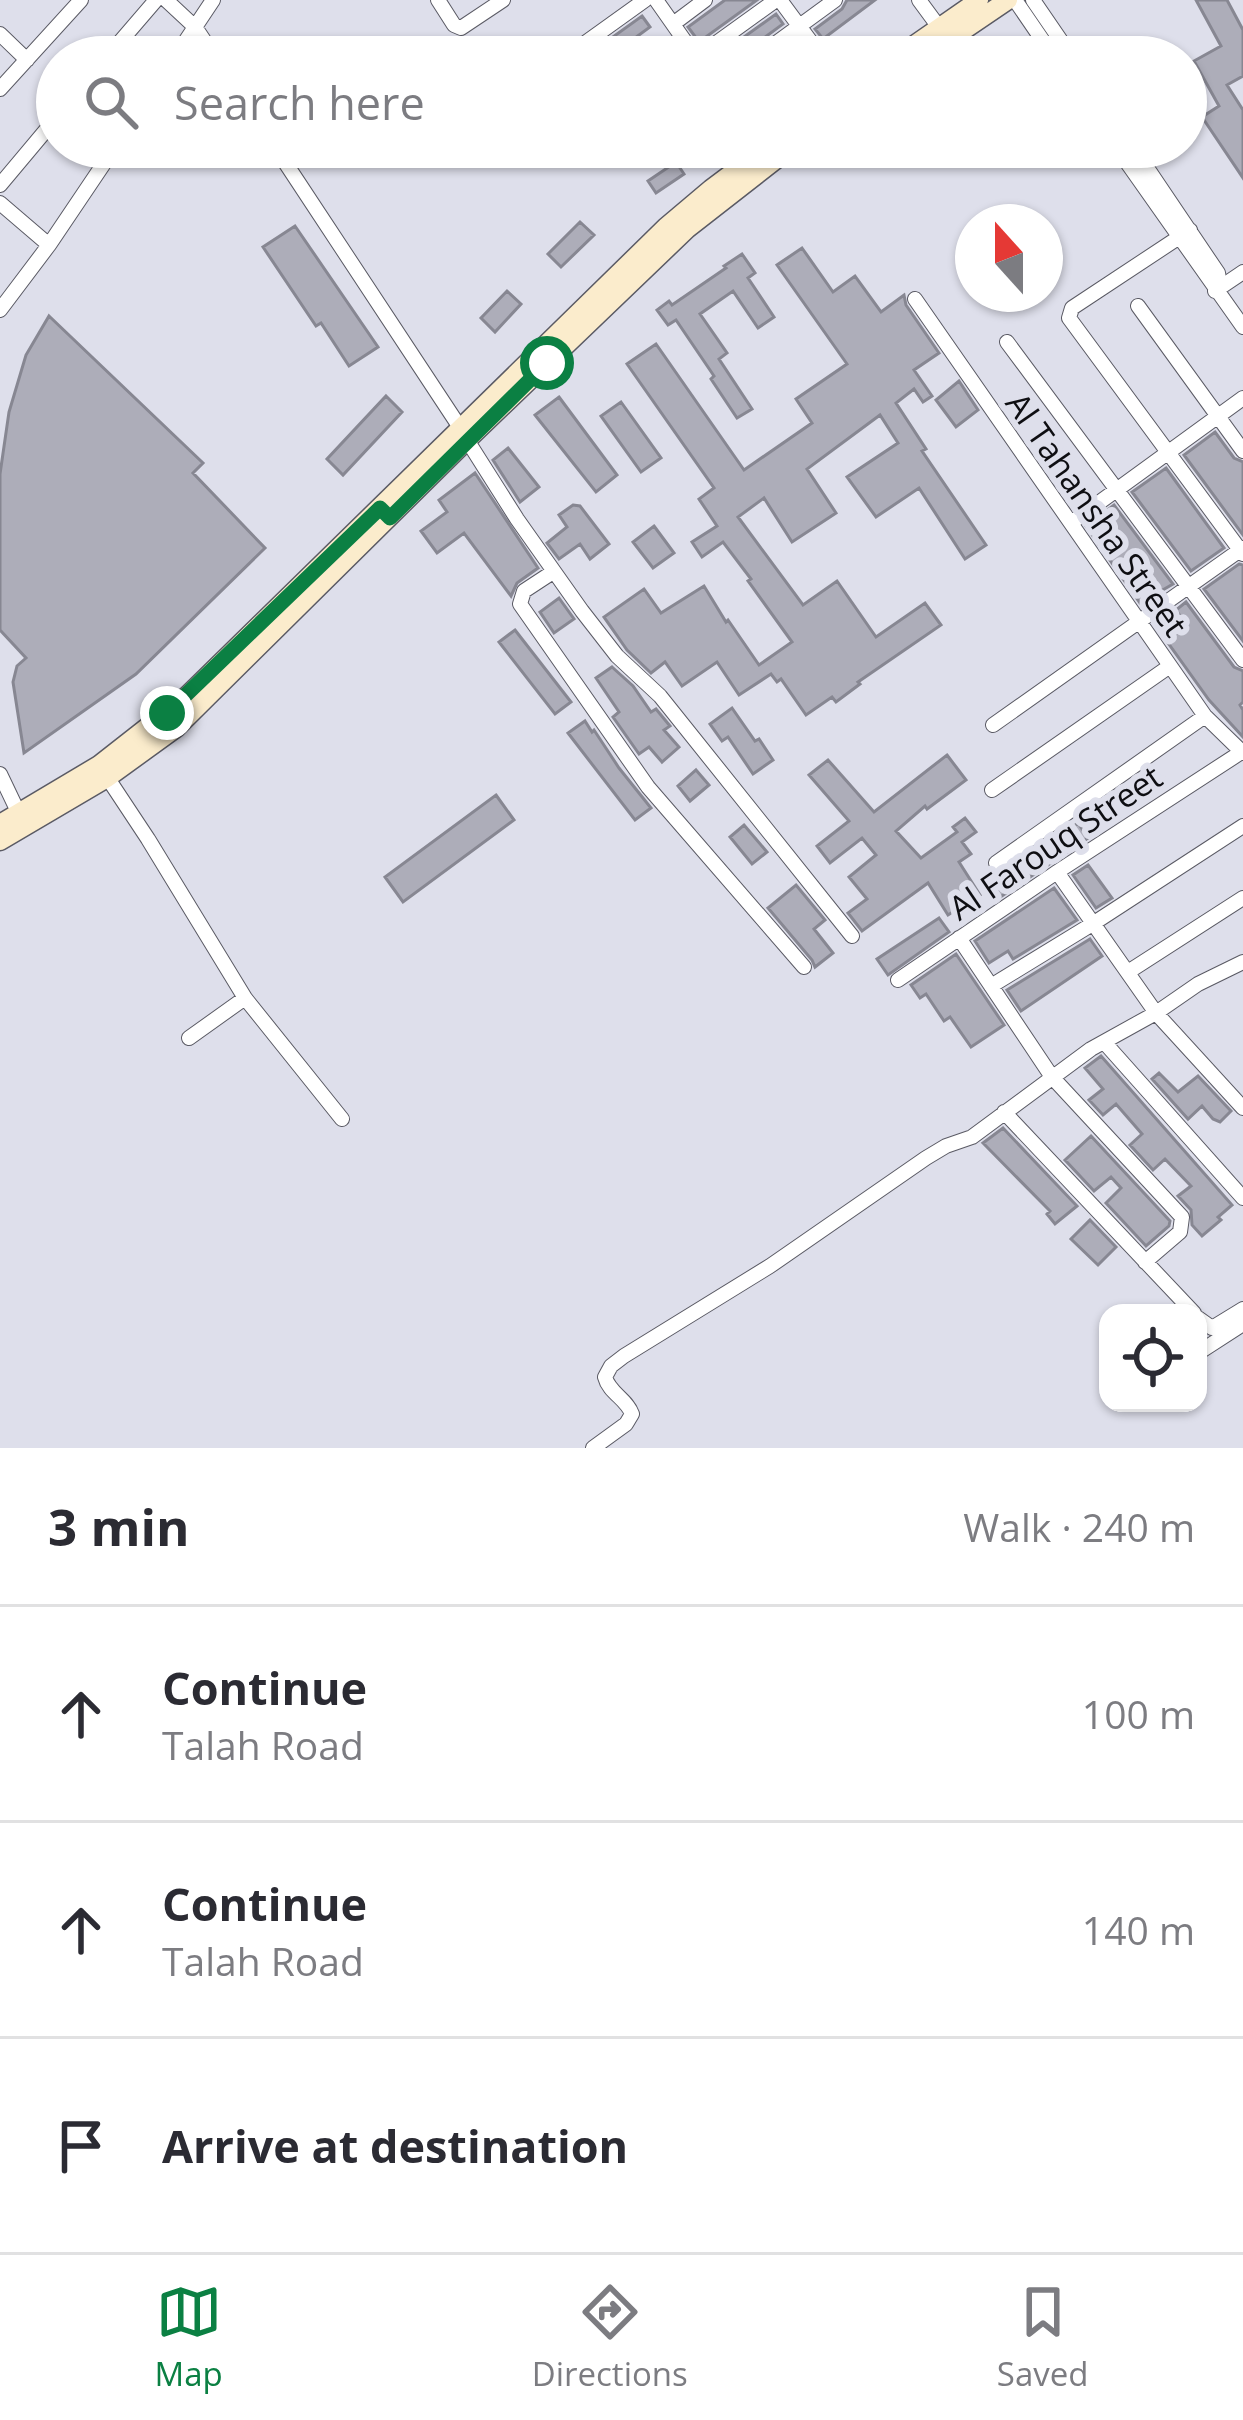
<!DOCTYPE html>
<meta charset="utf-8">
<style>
:root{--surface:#fff;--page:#f2f2f3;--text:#2b2b33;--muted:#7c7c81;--line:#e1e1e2;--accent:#0b8043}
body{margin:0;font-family:"Open Sans",sans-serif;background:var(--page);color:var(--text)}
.controls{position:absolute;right:36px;bottom:36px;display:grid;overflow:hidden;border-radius:24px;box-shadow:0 3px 9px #0004}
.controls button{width:108px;height:108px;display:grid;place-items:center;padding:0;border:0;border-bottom:3px solid var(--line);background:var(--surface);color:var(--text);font:60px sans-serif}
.compass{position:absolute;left:955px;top:204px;width:108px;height:108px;border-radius:50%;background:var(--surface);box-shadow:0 3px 9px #0004;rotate:339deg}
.stop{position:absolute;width:36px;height:36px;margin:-27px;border:9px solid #0b8043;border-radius:50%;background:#fff}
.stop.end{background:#0b8043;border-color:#fff;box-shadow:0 3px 12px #0008}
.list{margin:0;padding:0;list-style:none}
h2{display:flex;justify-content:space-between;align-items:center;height:156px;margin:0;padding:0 48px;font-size:51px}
h2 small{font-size:39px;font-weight:400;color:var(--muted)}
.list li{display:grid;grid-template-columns:78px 1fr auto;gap:36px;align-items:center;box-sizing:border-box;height:216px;padding:0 48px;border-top:3px solid var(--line)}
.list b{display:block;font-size:45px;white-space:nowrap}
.list p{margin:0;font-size:39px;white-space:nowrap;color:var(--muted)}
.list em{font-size:39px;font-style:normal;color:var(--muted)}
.icon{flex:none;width:66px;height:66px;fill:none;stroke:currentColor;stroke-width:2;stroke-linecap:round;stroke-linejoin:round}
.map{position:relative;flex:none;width:1243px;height:1448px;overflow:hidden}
.search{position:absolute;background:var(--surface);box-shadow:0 3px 9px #0004;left:36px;right:36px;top:36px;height:132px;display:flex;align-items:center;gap:30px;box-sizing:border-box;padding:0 42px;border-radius:66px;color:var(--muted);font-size:45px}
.sheet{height:804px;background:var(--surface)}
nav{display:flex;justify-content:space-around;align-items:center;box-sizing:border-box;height:168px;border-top:3px solid var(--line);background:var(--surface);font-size:33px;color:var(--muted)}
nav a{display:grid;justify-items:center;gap:6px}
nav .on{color:var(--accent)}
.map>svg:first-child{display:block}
.building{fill:#adadb9;stroke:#878792;stroke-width:3}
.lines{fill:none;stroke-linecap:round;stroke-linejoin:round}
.minor-casing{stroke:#5a5a64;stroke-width:16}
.secondary-casing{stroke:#5a5a64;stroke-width:21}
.minor{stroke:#fff;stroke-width:14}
.secondary{stroke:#fbeccc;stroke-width:18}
.route{stroke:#0b8043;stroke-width:15}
.labels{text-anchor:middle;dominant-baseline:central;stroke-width:12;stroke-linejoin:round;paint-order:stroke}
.street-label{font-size:33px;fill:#0e0e12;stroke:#dedfeb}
</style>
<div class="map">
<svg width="1243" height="1448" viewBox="0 0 1243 1448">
<rect width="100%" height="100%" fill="#dedfeb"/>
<!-- building -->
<path class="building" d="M 725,0 L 757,0 L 699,42 L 688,27 Z
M 847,0 L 875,0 L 823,39 L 815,29 L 842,9 Z
M 1196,0 L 1227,0 L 1243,30 L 1243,76 L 1227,85 L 1243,110 L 1243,178 L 1202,117 L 1219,106 L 1194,61 L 1221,46 Z
M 776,14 L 783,24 L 750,48 L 746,57 L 716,57 Z
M 642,16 L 650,27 L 609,57 L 585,57 Z
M 676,162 L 684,174 L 656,193 L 648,181 Z
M 580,222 L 594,235 L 561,267 L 548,254 Z
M 295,226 L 378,347 L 349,366 L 321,323 L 316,326 L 263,247 Z
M 802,248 L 833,292 L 855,276 L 881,312 L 904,295 L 906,305 L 939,353 L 914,370 L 932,396 L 923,402 L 914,389 L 896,403 L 926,449 L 922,451 L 986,545 L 965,559 L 919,488 L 876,517 L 847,477 L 898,443 L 880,415 L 807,469 L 836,513 L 792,542 L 764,498 L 738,517 L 803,605 L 837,581 L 876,637 L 925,603 L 941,625 L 858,682 L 860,684 L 836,702 L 832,697 L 806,715 L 781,679 L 777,682 L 771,674 L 739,695 L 717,662 L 682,686 L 665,662 L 651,673 L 627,650 L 604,617 L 644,589 L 661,613 L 704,586 L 726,622 L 728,620 L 759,665 L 792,642 L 748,581 L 751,579 L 723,542 L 702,557 L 692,542 L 717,526 L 699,499 L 714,488 L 627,364 L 656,344 L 744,470 L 812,423 L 796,399 L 847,364 L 777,265 Z
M 742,254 L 755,273 L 748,278 L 774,317 L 758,328 L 733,291 L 700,314 L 727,353 L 719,359 L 752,409 L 737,418 L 711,379 L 714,376 L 676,320 L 668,325 L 657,310 L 669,301 L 672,305 L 726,268 L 724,266 Z
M 507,291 L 521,304 L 495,332 L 481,318 Z
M 49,316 L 203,463 L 193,473 L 265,548 L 136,674 L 24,753 L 13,682 L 17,666 L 26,658 L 0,630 L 0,474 L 9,412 L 26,355 Z
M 959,381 L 978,410 L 956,427 L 936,400 Z
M 386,396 L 402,412 L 343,475 L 327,459 Z
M 559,397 L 617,475 L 596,492 L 535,415 Z
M 621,402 L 661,458 L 641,472 L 601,416 Z
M 1215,432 L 1234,458 L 1243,462 L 1243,535 L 1184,455 Z
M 508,448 L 539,487 L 520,502 L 493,460 Z
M 1166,468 L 1224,548 L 1191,571 L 1132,492 Z
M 475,473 L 538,568 L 517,583 L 511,596 L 464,533 L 437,553 L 421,531 L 447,512 L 439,500 Z
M 573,505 L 580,506 L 609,544 L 590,559 L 580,544 L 559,559 L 547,543 L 567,527 L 559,515 Z
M 1114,505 L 1173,584 L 1140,603 L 1086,526 Z
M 654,526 L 674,553 L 653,568 L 633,542 Z
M 1239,564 L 1243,565 L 1243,641 L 1204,589 Z
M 559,598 L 574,619 L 554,633 L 540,612 Z
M 1186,602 L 1234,667 L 1243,671 L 1243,702 L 1240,705 L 1243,710 L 1243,737 L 1209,700 L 1166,640 L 1165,636 L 1174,630 L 1170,625 L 1181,617 L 1176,610 Z
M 515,630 L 571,702 L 555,714 L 499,642 Z
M 612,667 L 633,686 L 651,712 L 656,709 L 670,726 L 664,730 L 679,747 L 662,762 L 649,747 L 639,754 L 613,717 L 619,712 L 596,678 Z
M 732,708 L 755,741 L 759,739 L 773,760 L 753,774 L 728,737 L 722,741 L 710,724 Z
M 585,721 L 592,732 L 594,730 L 619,768 L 651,808 L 635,820 L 568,733 Z
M 947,755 L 966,780 L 927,809 L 925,806 L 896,831 L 921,858 L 957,832 L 953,827 L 965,818 L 976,832 L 962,842 L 971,854 L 959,862 L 980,895 L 948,915 L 928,883 L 862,931 L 848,913 L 867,899 L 849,877 L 876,855 L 862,838 L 830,863 L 817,846 L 849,821 L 809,775 L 828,760 L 874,812 Z
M 696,770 L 709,785 L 690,801 L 678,786 Z
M 496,795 L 514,820 L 403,902 L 385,877 Z
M 1078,823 L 1088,838 L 993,902 L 981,884 L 1012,868 Z
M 744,825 L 767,852 L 752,864 L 730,837 Z
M 1088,865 L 1112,898 L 1096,908 L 1073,875 Z
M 796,885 L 825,920 L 814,929 L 833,953 L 815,967 L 812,960 L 768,908 Z
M 1054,888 L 1077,920 L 1013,959 L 1008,951 L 989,963 L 975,941 Z
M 939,918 L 949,932 L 888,975 L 877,959 Z
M 1090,939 L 1102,956 L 1021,1011 L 1007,990 Z
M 956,954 L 1004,1025 L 971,1047 L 950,1017 L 944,1021 L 926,994 L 920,998 L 911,985 Z
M 1101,1056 L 1232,1205 L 1218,1217 L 1221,1220 L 1202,1236 L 1192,1225 L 1191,1210 L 1178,1196 L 1191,1186 L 1165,1159 L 1153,1170 L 1130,1145 L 1142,1134 L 1116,1104 L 1103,1115 L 1089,1100 L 1103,1089 L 1085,1068 Z
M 1159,1073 L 1178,1092 L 1198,1076 L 1231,1111 L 1220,1122 L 1213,1119 L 1202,1106 L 1188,1119 L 1152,1079 Z
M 1003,1128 L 1077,1206 L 1055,1224 L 1047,1214 L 1050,1211 L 983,1143 Z
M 1091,1136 L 1170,1221 L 1169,1226 L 1146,1246 L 1106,1203 L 1121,1188 L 1111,1177 L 1094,1191 L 1065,1160 Z
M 1090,1220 L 1116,1247 L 1098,1265 L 1071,1239 Z"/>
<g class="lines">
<!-- minor casing -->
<g class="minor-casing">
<path id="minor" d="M 166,0 L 195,27 L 215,57
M 438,0 L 454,25 L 461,28 L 503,0
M 656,0 L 696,57
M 780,0 L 822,57
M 919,0 L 944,34
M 1015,0 L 1054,57
M 1033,0 L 1072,57
M 673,24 L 705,0
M 0,34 L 27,60
M 567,56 L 645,0
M 107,57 L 156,0
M 175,57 L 213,0
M 697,57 L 776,0
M 757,57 L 835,0
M 0,89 L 81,0
M 275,147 L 461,429
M 1116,147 L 1243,327
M 1133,147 L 1218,273 L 1219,279 L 1215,291
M 0,185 L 57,117
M 0,203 L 49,245
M 1190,230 L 1072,308 L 1069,318 L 1243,554
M 1215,291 L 1243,272
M 915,299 L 1205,716 L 1243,753
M 1138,306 L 1243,451
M 0,310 L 49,245 L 115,147
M 1007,342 L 1243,660
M 467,440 L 517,519 L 582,611 L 617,656 L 660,696 L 852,936
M 1071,523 L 1243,398
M 553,572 L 524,591 L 520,604 L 648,787 L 804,967
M 993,725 L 1243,548
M 0,774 L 21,818
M 105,774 L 148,839 L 245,998 L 342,1119
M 992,790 L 1170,666
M 996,863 L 1205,716
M 1057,872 L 1156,1013 L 1243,1108
M 959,938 L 1052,1077 L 1182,1217 L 1180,1232 L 1145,1262
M 1128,972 L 1243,898
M 898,980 L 1057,872 L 1243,751
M 991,986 L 1094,923 L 1243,826
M 189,1038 L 245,998
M 1104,1042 L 1243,1198
M 1004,1112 L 1194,1313
M 1198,1318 L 1212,1328 L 1243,1309
M 1198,1353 L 1243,1324
M 593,1448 L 626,1424 L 632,1414 C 627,1399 609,1393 605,1377 L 611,1366 L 624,1356 L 770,1266 L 926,1158 L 946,1146 L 972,1137 L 1091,1049 L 1156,1013 L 1198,984 L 1243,962"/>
</g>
<!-- secondary casing -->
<g class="secondary-casing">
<path id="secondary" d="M 897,57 L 979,0
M 924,57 L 1008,0
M 0,824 L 99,765 L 187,696 L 666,227 L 711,189 L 767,147
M 0,841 L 107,778 L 176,728 L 467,440 L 687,229 L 792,147"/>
</g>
<!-- minor -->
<use href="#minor" class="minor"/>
<!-- secondary -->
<use href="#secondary" class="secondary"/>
</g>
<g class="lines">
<!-- route -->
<path class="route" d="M 167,713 L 380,508 L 390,518 L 547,363"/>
</g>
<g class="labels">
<!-- street labels -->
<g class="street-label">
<text transform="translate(1097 514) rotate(55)">Al Tahansha Street</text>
<text transform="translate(1055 842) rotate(-34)">Al Farouq Street</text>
</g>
</g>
</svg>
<div class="controls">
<button><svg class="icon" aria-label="locate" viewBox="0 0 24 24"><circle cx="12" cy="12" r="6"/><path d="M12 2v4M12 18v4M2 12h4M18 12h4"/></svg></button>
</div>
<svg class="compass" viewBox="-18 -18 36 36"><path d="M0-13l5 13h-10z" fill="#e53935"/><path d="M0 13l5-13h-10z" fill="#7c7c81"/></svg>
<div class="stop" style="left:547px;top:363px"></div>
<div class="stop end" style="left:167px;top:713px"></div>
<div class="search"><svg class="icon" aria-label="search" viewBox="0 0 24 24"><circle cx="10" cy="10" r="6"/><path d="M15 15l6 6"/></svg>Search here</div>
</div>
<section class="sheet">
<h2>3 min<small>Walk · 240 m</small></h2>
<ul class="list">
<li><svg class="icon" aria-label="ahead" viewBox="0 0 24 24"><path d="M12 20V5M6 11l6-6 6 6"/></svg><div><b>Continue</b><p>Talah Road</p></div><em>100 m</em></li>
<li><svg class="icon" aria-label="ahead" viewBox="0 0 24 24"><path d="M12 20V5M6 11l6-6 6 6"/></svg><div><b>Continue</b><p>Talah Road</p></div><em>140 m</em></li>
<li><svg class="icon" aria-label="arrive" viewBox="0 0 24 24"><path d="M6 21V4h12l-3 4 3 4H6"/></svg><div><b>Arrive at destination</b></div></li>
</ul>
</section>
<nav>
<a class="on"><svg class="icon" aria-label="map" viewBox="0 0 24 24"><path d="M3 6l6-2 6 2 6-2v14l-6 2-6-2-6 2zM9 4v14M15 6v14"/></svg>Map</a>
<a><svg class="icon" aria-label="directions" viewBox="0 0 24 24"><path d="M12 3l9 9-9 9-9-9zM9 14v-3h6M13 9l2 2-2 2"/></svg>Directions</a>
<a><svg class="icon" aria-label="saved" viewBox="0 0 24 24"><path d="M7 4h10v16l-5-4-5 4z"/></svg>Saved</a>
</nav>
